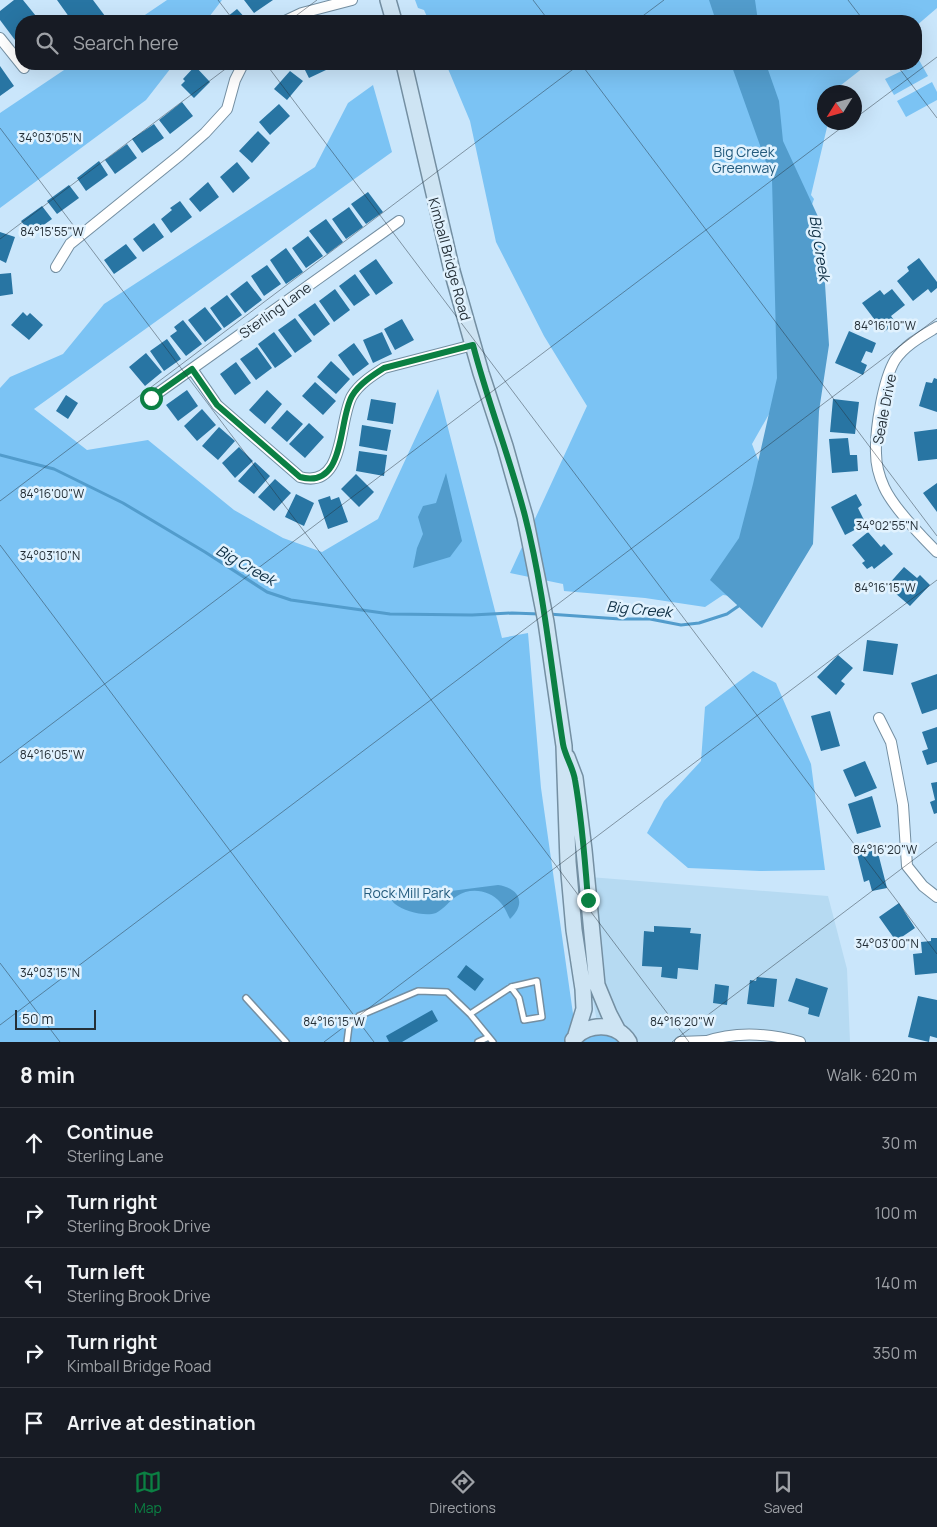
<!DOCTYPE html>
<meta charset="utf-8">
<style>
:root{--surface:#171b24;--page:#20242c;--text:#f1f3f6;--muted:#9ea1a6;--line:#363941;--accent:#0b8043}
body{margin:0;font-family:Manrope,sans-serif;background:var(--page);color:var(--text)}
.compass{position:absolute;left:817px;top:85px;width:45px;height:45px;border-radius:50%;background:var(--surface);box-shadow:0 5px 20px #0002;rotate:233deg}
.scale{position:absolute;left:15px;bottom:12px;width:81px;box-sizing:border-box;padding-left:5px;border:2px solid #242f37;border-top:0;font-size:14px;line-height:18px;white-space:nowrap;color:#242f37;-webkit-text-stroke:4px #e1f2fe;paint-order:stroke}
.stop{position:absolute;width:15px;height:15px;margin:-11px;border:4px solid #0b8043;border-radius:50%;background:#fff}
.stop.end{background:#0b8043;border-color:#fff;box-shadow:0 1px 5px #0008}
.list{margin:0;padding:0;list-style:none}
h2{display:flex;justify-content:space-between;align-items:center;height:65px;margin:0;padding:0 20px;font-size:21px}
h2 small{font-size:16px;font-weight:400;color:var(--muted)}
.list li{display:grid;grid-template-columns:32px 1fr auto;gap:15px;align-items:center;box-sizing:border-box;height:70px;padding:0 20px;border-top:1px solid var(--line)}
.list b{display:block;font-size:19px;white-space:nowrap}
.list p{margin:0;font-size:16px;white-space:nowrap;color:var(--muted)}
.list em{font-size:16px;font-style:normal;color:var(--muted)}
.icon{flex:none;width:28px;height:28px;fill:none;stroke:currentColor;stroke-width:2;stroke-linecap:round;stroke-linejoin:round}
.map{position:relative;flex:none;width:937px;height:1042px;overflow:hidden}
.search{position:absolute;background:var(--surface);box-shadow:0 5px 20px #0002;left:15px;right:15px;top:15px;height:55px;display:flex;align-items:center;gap:12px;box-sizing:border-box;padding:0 18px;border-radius:20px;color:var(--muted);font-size:19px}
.sheet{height:415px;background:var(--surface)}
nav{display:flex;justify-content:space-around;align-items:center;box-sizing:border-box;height:70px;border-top:1px solid var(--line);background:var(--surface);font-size:14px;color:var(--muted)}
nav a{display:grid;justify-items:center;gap:2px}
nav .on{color:var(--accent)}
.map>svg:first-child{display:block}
.built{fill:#b6daf2}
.green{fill:#7bc3f4}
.water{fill:#529ccc}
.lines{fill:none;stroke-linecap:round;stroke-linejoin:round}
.stream{stroke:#529ccc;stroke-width:3}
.building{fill:#2875a3}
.lane-casing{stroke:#748fa2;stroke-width:8}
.street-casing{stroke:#748fa2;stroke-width:12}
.secondary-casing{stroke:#748fa2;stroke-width:18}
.lane{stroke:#fff;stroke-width:5}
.street{stroke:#fff;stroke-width:10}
.secondary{stroke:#cee4f3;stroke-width:15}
.route{stroke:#0b8043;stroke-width:6}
.ticks{fill:none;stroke:#242f37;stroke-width:1;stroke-opacity:0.45}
.labels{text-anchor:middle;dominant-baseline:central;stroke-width:5;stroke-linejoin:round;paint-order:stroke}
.park-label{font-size:14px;fill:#245b7d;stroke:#e1f2fe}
.street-label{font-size:14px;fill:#242f37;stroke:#e1f2fe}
.water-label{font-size:15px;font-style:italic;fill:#0d2e43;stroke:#e1f2fe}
.ticks-label{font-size:12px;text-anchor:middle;fill:#242f37;stroke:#e1f2fe;stroke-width:5;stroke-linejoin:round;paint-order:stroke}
</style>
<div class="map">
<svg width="937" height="1042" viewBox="0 0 937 1042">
<rect width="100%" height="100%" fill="#cae6fb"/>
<!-- built -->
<path class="built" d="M 577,876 L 828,896 L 847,969 L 850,1042 L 776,1042 L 750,1034 L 726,1042 L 601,1042 L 583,949 Z"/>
<!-- green -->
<path class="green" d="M 167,0 L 222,0 L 206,21 L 136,21 Z
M 415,0 L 937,0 L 937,8 L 916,26 L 916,21 L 429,21 L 424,10 L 418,8 Z
M 919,60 L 928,76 L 894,95 L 885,79 L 916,64 Z
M 73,64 L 174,64 L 146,100 L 0,208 L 0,113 Z
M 446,64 L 868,64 L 836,89 L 836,92 L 824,92 L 824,122 L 828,123 L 811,195 L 814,199 L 797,247 L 798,363 L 752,444 L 774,502 L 738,597 L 723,595 L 705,607 L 645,598 L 564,591 L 563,584 L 510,573 L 587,406 L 544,336 L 496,242 L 470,121 Z
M 932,82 L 937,92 L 937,100 L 906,117 L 897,101 Z
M 373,85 L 392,152 L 34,409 L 87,450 L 148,440 L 234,510 L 283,538 L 322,552 L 378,519 L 438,389 L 502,638 L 528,633 L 541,788 L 577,1042 L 0,1042 L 0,388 L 10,377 L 63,354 L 104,304 L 315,167 L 348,103 Z
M 753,671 L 776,683 L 811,764 L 825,870 L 760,871 L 688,868 L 647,833 L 664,801 L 701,761 L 705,707 Z
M 612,1032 L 619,1042 L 579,1042 L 583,1035 Z"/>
<!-- water -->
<path class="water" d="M 709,0 L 755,0 L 758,21 L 716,21 Z
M 731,64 L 766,64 L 779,101 L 783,141 L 821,223 L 829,345 L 819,411 L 813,544 L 762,628 L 710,580 L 739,538 L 753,484 L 777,378 L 772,179 Z
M 446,473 L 462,541 L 450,557 L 413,568 L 417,548 L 423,534 L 418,517 L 423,506 L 436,503 Z
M 498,885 C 519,888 527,903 510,919 C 507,913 504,906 500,902 C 490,890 470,887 457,896 C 449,901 444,909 436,913 C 425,917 404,911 395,904 C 391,901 390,895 390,890 L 396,887 L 421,899 L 451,891 Z"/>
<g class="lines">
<!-- stream -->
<path class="stream" d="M 0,455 L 54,469 L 123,503 L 205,552 L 267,592 L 291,600 L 390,614 L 472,615 L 512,613 L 540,614
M 548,614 L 620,619 L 650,619 L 681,625 L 699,623 L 727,614 L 740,605"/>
</g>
<!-- building -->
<path class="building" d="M 14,0 L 23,0 L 40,21 L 21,21 L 21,48 L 0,20 L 0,11 Z
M 57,0 L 93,0 L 105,16 L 97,21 L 72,21 Z
M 244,0 L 273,0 L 254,13 Z
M 237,9 L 248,21 L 222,21 Z
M 302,64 L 327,64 L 324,65 L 326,70 L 309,78 Z
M 0,66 L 14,86 L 0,96 Z
M 195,66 L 210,82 L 194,98 L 181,85 L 185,81 L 183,79 Z
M 290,71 L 303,81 L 287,100 L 274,89 Z
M 182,102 L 193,116 L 170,134 L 159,120 Z
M 279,104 L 290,116 L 270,135 L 259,122 Z
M 154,124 L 164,138 L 142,153 L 132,139 Z
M 258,131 L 270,143 L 252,163 L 239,151 Z
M 127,144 L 137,158 L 115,174 L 105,160 Z
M 99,161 L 108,175 L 86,191 L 77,178 Z
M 237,162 L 250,178 L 233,193 L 220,177 Z
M 208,182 L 219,197 L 200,212 L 189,199 Z
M 69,185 L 79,198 L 57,214 L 47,201 Z
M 368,192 L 383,212 L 366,224 L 351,204 Z
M 180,201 L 192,217 L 171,233 L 161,219 L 172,210 L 170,208 Z
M 42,206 L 52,219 L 31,234 L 21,221 Z
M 349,207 L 363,227 L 346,239 L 332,219 Z
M 326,219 L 343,242 L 327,254 L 309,231 Z
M 154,223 L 164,237 L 143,252 L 133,239 Z
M 0,232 L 15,237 L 6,263 L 0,260 Z
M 308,236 L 323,256 L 306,268 L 292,248 Z
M 126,244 L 137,258 L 114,274 L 104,260 Z
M 286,248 L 303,272 L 286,284 L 270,260 Z
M 919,258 L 937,282 L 937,288 L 931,293 L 928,289 L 913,301 L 897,281 L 909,271 L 907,267 Z
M 376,259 L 393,283 L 376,295 L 359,271 Z
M 267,265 L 281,284 L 264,296 L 251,276 Z
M 11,273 L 13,294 L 0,296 L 0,274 Z
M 355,274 L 370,295 L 354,306 L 339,286 Z
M 247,281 L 262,300 L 245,313 L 230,294 Z
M 335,289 L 350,310 L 334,322 L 319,301 Z
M 892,289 L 905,305 L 891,316 L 896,323 L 884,332 L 862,303 L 880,290 L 884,295 Z
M 227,295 L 242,315 L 224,328 L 210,308 Z
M 315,303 L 330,324 L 314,336 L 298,315 Z
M 205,307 L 222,329 L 205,342 L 188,320 Z
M 23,312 L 27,316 L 30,313 L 43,325 L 29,340 L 11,325 Z
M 295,318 L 312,341 L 295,353 L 278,330 Z
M 402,319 L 414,340 L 395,350 L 384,329 Z
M 183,320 L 202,344 L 186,356 L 170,336 L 177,331 L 174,327 Z
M 849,331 L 876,343 L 872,353 L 866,351 L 861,362 L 867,365 L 863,375 L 835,363 Z
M 274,332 L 292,356 L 275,368 L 258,344 Z
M 382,332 L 392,354 L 373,363 L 363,340 Z
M 167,339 L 181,359 L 164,371 L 150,351 Z
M 354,343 L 369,364 L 353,376 L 338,355 Z
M 257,347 L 272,368 L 256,380 L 240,359 Z
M 146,353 L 162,372 L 145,386 L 129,367 Z
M 331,361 L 350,379 L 336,394 L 317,377 Z
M 236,362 L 251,383 L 235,395 L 220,374 Z
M 934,378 L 937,379 L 937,412 L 919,406 L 926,382 L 932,383 Z
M 315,382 L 336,401 L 323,415 L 302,396 Z
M 187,390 L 198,406 L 178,421 L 166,405 Z
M 267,390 L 282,404 L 265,424 L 249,410 Z
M 66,395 L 78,403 L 68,419 L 56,411 Z
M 371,399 L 396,403 L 393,424 L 367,420 Z
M 833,399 L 859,402 L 855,434 L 830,432 Z
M 202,409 L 216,425 L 197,441 L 184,426 Z
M 287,410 L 303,424 L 287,442 L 271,428 Z
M 309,423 L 324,437 L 305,458 L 289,444 Z
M 362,425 L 391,430 L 387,451 L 359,446 Z
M 219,427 L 235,441 L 218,460 L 202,446 Z
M 937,429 L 937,459 L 918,461 L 914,432 Z
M 848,438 L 850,455 L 857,455 L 858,471 L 832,473 L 829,439 Z
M 239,447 L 253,461 L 235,478 L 222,463 Z
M 359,451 L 387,455 L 384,476 L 356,471 Z
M 255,462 L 270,476 L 254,494 L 238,481 Z
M 356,474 L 374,492 L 359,507 L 341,489 Z
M 275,479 L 291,493 L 274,511 L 258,497 Z
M 937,483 L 937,512 L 923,493 Z
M 296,494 L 314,503 L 304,526 L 285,517 Z
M 856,494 L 862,505 L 858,508 L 866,524 L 845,535 L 831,507 Z
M 330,496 L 331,500 L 339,497 L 348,522 L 328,529 L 318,500 Z
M 868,532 L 881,547 L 884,544 L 893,554 L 874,569 L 872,566 L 867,569 L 862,563 L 865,561 L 852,545 Z
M 904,567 L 917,578 L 920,575 L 930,585 L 910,606 L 887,586 Z
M 867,640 L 898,644 L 893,675 L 863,671 Z
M 838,655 L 853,668 L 841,681 L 845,684 L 836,695 L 817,677 Z
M 937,674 L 937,709 L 922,714 L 911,683 Z
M 830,711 L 840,746 L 821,751 L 811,716 Z
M 937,727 L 937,762 L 927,765 L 922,751 L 928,749 L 922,732 Z
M 865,761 L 877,788 L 855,797 L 843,770 Z
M 937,782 L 937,813 L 934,814 L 930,802 L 935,800 L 931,783 Z
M 872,796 L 881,827 L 857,834 L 848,804 Z
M 877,849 L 887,888 L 872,891 L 869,880 L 864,882 L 857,854 Z
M 899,903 L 915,928 L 896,941 L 879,917 Z
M 654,926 L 691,928 L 690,933 L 701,934 L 698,970 L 678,968 L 677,979 L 661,977 L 662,967 L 642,966 L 644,931 L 654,932 Z
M 931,938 L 937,938 L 937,973 L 915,975 L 913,954 L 922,953 L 921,942 L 931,941 Z
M 466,965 L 484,979 L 475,991 L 457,977 Z
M 757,977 L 777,979 L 774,1007 L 747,1004 L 750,980 L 756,981 Z
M 796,978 L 828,988 L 819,1017 L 808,1014 L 809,1008 L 788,1001 Z
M 715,984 L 729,986 L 727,1005 L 713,1003 Z
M 918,996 L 937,1000 L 937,1038 L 930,1036 L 929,1042 L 908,1037 Z
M 432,1010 L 438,1021 L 402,1042 L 389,1042 L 386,1036 Z"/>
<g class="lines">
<!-- lane casing -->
<g class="lane-casing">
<path id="lane" d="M 246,998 L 286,1042
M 347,1042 L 349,1026 L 359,1016 L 418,991 L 447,992 L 470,1014
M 478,1042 L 489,1037
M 493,1042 L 470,1014 L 511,987 L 537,981 L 542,1017 L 524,1020 L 519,998 L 511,987"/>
</g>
<!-- street casing -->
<g class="street-casing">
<path id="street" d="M 285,21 L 302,13 L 352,0
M 0,38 L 24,68
M 56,267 L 70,244 L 180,155 L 205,133 L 227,109 L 235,80 L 243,64
M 937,327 C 922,336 905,345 895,360 C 883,380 875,430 876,453 C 876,464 879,476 884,487 C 893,507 921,536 937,552
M 192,369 L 217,405 L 300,477 C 346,490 338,420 352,396 C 359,384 373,375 384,368 L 473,345
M 151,398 L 399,221
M 879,718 L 891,742 L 903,805 L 907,866 L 923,886 L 937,897
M 680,1042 L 706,1041
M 704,1042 C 735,1031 768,1033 800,1042"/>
</g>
<!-- secondary casing -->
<g class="secondary-casing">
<path id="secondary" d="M 388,0 L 394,21
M 404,64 L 452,271 L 481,373 L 505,446 L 525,517 L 546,622 L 564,746 L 568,862 L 574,930 L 583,989 L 584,1009 L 576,1035
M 567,757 L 575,778 L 584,850 L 597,985 L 609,1014 L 618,1031
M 573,1040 C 587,1022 617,1022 629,1042"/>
</g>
<!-- lane -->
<use href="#lane" class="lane"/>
<!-- street -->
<use href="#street" class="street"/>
<!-- secondary -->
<use href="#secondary" class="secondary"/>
</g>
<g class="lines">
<!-- route -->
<path class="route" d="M 151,398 L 192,369 L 217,405 L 300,477 C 346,490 338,420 352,396 C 359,384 373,375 384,368 L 473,345 C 488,403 510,458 525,516 C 544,590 551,668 563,744 C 565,756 573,767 575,780 C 582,819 585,860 588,900"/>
</g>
<!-- ticks -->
<path class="ticks" d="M 218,0 L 234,21M 533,0 L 549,21M 848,0 L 864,21M 289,21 L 317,0M 636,21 L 664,0M 266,64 L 937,954M 581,64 L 937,536M 896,64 L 937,118M 854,119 L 937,57M 0,128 L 689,1042M 0,239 L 232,64M 0,501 L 580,64M 0,545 L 374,1042M 0,763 L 849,122M 0,963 L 60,1042M 0,1025 L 937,318M 324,1042 L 937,580M 672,1042 L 937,842"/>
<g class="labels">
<!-- park labels -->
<g class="park-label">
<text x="744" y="151">Big Creek<tspan x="744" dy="16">Greenway</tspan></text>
<text x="407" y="892">Rock Mill Park</text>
</g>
<!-- street labels -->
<g class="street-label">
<text transform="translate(450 259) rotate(75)">Kimball Bridge Road</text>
<text transform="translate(275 310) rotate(-36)">Sterling Lane</text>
<text transform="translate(884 409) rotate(-79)">Seale Drive</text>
</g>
<!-- water labels -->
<g class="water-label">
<text transform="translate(820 248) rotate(81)">Big Creek</text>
<text transform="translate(246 565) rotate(30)">Big Creek</text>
<text transform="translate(639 609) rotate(5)">Big Creek</text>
</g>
</g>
<g class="ticks-label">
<text x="50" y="142">34°03'05"N</text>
<text x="52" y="236">84°15'55"W</text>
<text x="885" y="330">84°16'10"W</text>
<text x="52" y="498">84°16'00"W</text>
<text x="887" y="530">34°02'55"N</text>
<text x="50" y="560">34°03'10"N</text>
<text x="885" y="592">84°16'15"W</text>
<text x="52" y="759">84°16'05"W</text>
<text x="885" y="854">84°16'20"W</text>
<text x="887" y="948">34°03'00"N</text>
<text x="50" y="977">34°03'15"N</text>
<text x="334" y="1026">84°16'15"W</text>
<text x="682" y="1026">84°16'20"W</text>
</g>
</svg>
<svg class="compass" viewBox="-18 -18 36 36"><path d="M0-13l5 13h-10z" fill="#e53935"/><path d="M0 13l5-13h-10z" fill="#9ea1a6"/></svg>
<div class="scale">50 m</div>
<div class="stop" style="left:151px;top:398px"></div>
<div class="stop end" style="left:588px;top:900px"></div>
<div class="search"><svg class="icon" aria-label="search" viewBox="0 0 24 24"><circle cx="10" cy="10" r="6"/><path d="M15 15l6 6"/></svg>Search here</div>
</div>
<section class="sheet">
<h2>8 min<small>Walk · 620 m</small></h2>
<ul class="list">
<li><svg class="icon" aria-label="ahead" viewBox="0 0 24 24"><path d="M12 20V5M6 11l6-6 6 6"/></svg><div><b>Continue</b><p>Sterling Lane</p></div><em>30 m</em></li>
<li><svg class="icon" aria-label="right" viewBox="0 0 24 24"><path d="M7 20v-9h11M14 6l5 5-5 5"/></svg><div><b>Turn right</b><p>Sterling Brook Drive</p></div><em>100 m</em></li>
<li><svg class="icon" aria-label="left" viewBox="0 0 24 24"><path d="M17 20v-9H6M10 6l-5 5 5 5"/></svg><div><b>Turn left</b><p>Sterling Brook Drive</p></div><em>140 m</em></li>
<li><svg class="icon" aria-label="right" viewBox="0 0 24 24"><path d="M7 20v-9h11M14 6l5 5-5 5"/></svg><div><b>Turn right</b><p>Kimball Bridge Road</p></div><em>350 m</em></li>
<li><svg class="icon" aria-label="arrive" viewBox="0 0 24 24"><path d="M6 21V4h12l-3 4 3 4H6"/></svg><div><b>Arrive at destination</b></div></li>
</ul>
</section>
<nav>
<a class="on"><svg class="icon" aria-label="map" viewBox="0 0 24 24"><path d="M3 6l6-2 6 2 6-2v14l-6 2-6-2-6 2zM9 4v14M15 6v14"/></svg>Map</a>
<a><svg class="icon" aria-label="directions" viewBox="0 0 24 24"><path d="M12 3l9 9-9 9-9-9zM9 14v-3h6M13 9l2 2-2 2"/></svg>Directions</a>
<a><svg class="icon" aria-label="saved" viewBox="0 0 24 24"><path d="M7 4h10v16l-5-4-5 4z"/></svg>Saved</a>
</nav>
